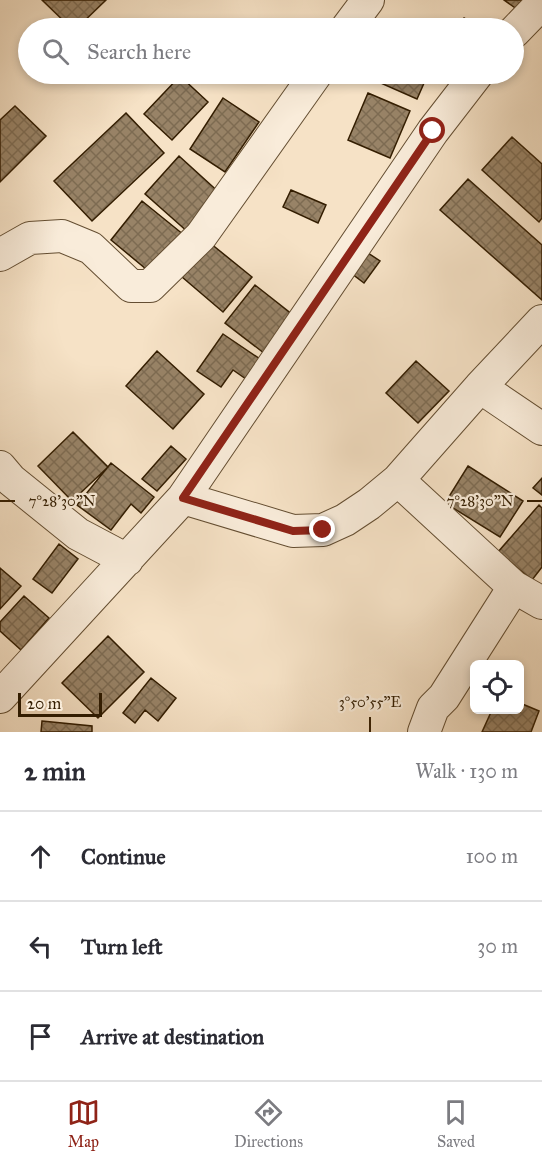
<!DOCTYPE html>
<meta charset="utf-8">
<style>
:root{--surface:#fff;--page:#f2f2f3;--text:#2b2b33;--muted:#7c7c81;--line:#e1e1e2;--accent:#8f2418}
body{margin:0;font-family:"IM FELL Great Primer",serif;background:var(--page);color:var(--text)}
.controls{position:absolute;right:18px;bottom:18px;display:grid;overflow:hidden;border-radius:9px;box-shadow:0 3px 9px #0003}
.controls button{width:54px;height:54px;display:grid;place-items:center;padding:0;border:0;border-bottom:2px solid var(--line);background:var(--surface);color:var(--text);font:30px sans-serif}
.scale{position:absolute;left:18px;bottom:15px;width:84px;box-sizing:border-box;padding-left:6px;border:3px solid #331d01;border-top:0;font-size:16px;line-height:21px;white-space:nowrap;color:#331d01;-webkit-text-stroke:4px #f9ecda;paint-order:stroke}
.stop{position:absolute;width:18px;height:18px;margin:-14px;border:4px solid #8f2418;border-radius:50%;background:#fff}
.stop.end{background:#8f2418;border-color:#fff;box-shadow:0 2px 6px #0008}
.list{margin:0;padding:0;list-style:none}
h2{display:flex;justify-content:space-between;align-items:center;height:78px;margin:0;padding:0 24px;font-size:26px}
h2 small{font-size:20px;font-weight:400;color:var(--muted)}
.list li{display:grid;grid-template-columns:39px 1fr auto;gap:18px;align-items:center;box-sizing:border-box;height:90px;padding:0 24px;border-top:2px solid var(--line)}
.list b{display:block;font-size:22px;white-space:nowrap}
.list em{font-size:20px;font-style:normal;color:var(--muted)}
.icon{flex:none;width:33px;height:33px;fill:none;stroke:currentColor;stroke-width:2;stroke-linecap:round;stroke-linejoin:round}
.map{position:relative;flex:none;width:542px;height:732px;overflow:hidden}
.search{position:absolute;background:var(--surface);box-shadow:0 3px 9px #0003;left:18px;right:18px;top:18px;height:66px;display:flex;align-items:center;gap:15px;box-sizing:border-box;padding:0 21px;border-radius:33px;color:var(--muted);font-size:22px}
.sheet{height:348px;background:var(--surface)}
nav{display:flex;justify-content:space-around;align-items:center;box-sizing:border-box;height:84px;border-top:2px solid var(--line);background:var(--surface);font-size:16px;color:var(--muted)}
nav a{display:grid;justify-items:center;gap:3px}
nav .on{color:var(--accent)}
.map>svg:first-child{display:block}
.building{fill:url(#building-cross-hatch);stroke:#331d01;stroke-width:1.5}
.lines{fill:none;stroke-linecap:round;stroke-linejoin:round}
.minor-casing{stroke:#644e32;stroke-width:34}
.minor{stroke:#f9ecda;stroke-width:32}
.route{stroke:#8f2418;stroke-width:8}
.ticks{fill:none;stroke:#331d01;stroke-width:2}
.ticks-label{font-size:15px;text-anchor:middle;fill:#331d01;stroke:#f9ecda;stroke-width:4.5;stroke-linejoin:round;paint-order:stroke}
</style>
<div class="map">
<svg width="542" height="732" viewBox="0 0 542 732">
<defs>
<pattern id="building-cross-hatch" width="8" height="8" patternUnits="userSpaceOnUse" patternTransform="scale(1.5)"><rect width="8" height="8" fill="#988367"/><path d="M0 0l8 8M0 8l8-8" fill="none" stroke="#7d6b52"/></pattern>
</defs>
<rect width="100%" height="100%" fill="#f6e2c6"/>
<filter id="stains"><feTurbulence type="fractalNoise" baseFrequency=".00333" numOctaves="4"/><feColorMatrix values="0 0 0 0 .2 0 0 0 0 .09 0 0 0 0 .02 0 0 0 .5 -.17"/></filter>
<radialGradient id="worn" r=".72"><stop offset=".6" stop-color="#630" stop-opacity="0"/><stop offset="1" stop-color="#630" stop-opacity=".3"/></radialGradient>
<!-- building -->
<path class="building" d="M 42,0 L 106,0 L 77,28 L 71,28 Z
M 504,0 L 530,0 L 521,12 Z
M 464,18 L 481,28 L 458,28 Z
M 380,74 L 428,74 L 417,99 L 376,81 Z
M 180,76 L 208,102 L 172,140 L 144,114 Z
M 368,93 L 410,111 L 390,158 L 348,140 Z
M 223,98 L 259,122 L 225,172 L 190,149 Z
M 15,106 L 46,136 L 0,182 L 0,120 Z
M 126,113 L 164,153 L 92,221 L 54,181 Z
M 512,137 L 542,164 L 542,218 L 539,222 L 482,170 Z
M 179,156 L 223,196 L 189,233 L 145,194 Z
M 468,179 L 542,245 L 542,300 L 440,210 Z
M 291,190 L 326,205 L 318,223 L 283,207 Z
M 142,201 L 184,235 L 152,274 L 111,240 Z
M 210,243 L 252,277 L 223,312 L 182,277 Z
M 362,249 L 380,261 L 364,283 L 347,270 Z
M 255,285 L 298,319 L 269,357 L 225,323 Z
M 223,334 L 260,359 L 246,379 L 233,370 L 221,387 L 197,371 Z
M 157,351 L 204,394 L 173,429 L 126,386 Z
M 416,361 L 449,391 L 418,423 L 386,393 Z
M 73,432 L 108,467 L 72,501 L 38,466 Z
M 171,446 L 186,459 L 157,491 L 142,479 Z
M 111,463 L 154,497 L 141,513 L 131,504 L 111,530 L 77,505 Z
M 468,466 L 523,501 L 500,537 L 445,503 Z
M 542,478 L 542,495 L 533,488 Z
M 539,505 L 542,508 L 542,567 L 532,580 L 498,552 Z
M 59,544 L 78,559 L 52,593 L 33,579 Z
M 0,568 L 21,586 L 0,609 Z
M 24,596 L 49,618 L 21,650 L 0,631 L 0,622 Z
M 108,636 L 144,672 L 98,718 L 62,683 Z
M 151,678 L 176,698 L 158,721 L 145,710 L 135,723 L 123,713 Z
M 520,703 L 539,711 L 531,732 L 482,732 L 492,710 L 520,710 Z
M 42,721 L 92,726 L 92,732 L 41,732 Z"/>
<g class="lines">
<!-- minor casing -->
<g class="minor-casing">
<path id="minor" d="M 347,28 L 368,0
M 514,32 L 542,3
M 0,255 L 30,238 L 62,236 L 91,248 L 131,286 L 150,286 L 201,236 L 316,74
M 480,387 L 542,429
M 0,467 L 11,480 L 78,534 L 127,560
M 398,480 L 514,587 L 542,603
M 183,498 L 293,531 L 323,530 L 345,520 L 369,504 L 398,480 L 480,387 L 542,321
M 0,697 L 183,498 L 433,131 L 477,74
M 424,732 L 433,708 L 444,697 L 514,587"/>
</g>
<!-- minor -->
<use href="#minor" class="minor"/>
</g>
<g class="lines">
<!-- route -->
<path class="route" d="M 323,530 L 293,531 L 183,498 L 433,131"/>
</g>
<!-- ticks -->
<path class="ticks" d="M 0,501 L 15,501M 527,501 L 542,501M 370,717 L 370,732"/>
<g class="ticks-label">
<text x="62" y="506">7°28'30"N</text>
<text x="480" y="506">7°28'30"N</text>
<text x="370" y="707">3°50'55"E</text>
</g>
<rect width="100%" height="100%" filter="url(#stains)"/>
<rect width="100%" height="100%" fill="url(#worn)"/>
</svg>
<div class="controls">
<button><svg class="icon" aria-label="locate" viewBox="0 0 24 24"><circle cx="12" cy="12" r="6"/><path d="M12 2v4M12 18v4M2 12h4M18 12h4"/></svg></button>
</div>
<div class="scale">20 m</div>
<div class="stop" style="left:433px;top:131px"></div>
<div class="stop end" style="left:323px;top:530px"></div>
<div class="search"><svg class="icon" aria-label="search" viewBox="0 0 24 24"><circle cx="10" cy="10" r="6"/><path d="M15 15l6 6"/></svg>Search here</div>
</div>
<section class="sheet">
<h2>2 min<small>Walk · 130 m</small></h2>
<ul class="list">
<li><svg class="icon" aria-label="ahead" viewBox="0 0 24 24"><path d="M12 20V5M6 11l6-6 6 6"/></svg><div><b>Continue</b></div><em>100 m</em></li>
<li><svg class="icon" aria-label="left" viewBox="0 0 24 24"><path d="M17 20v-9H6M10 6l-5 5 5 5"/></svg><div><b>Turn left</b></div><em>30 m</em></li>
<li><svg class="icon" aria-label="arrive" viewBox="0 0 24 24"><path d="M6 21V4h12l-3 4 3 4H6"/></svg><div><b>Arrive at destination</b></div></li>
</ul>
</section>
<nav>
<a class="on"><svg class="icon" aria-label="map" viewBox="0 0 24 24"><path d="M3 6l6-2 6 2 6-2v14l-6 2-6-2-6 2zM9 4v14M15 6v14"/></svg>Map</a>
<a><svg class="icon" aria-label="directions" viewBox="0 0 24 24"><path d="M12 3l9 9-9 9-9-9zM9 14v-3h6M13 9l2 2-2 2"/></svg>Directions</a>
<a><svg class="icon" aria-label="saved" viewBox="0 0 24 24"><path d="M7 4h10v16l-5-4-5 4z"/></svg>Saved</a>
</nav>
